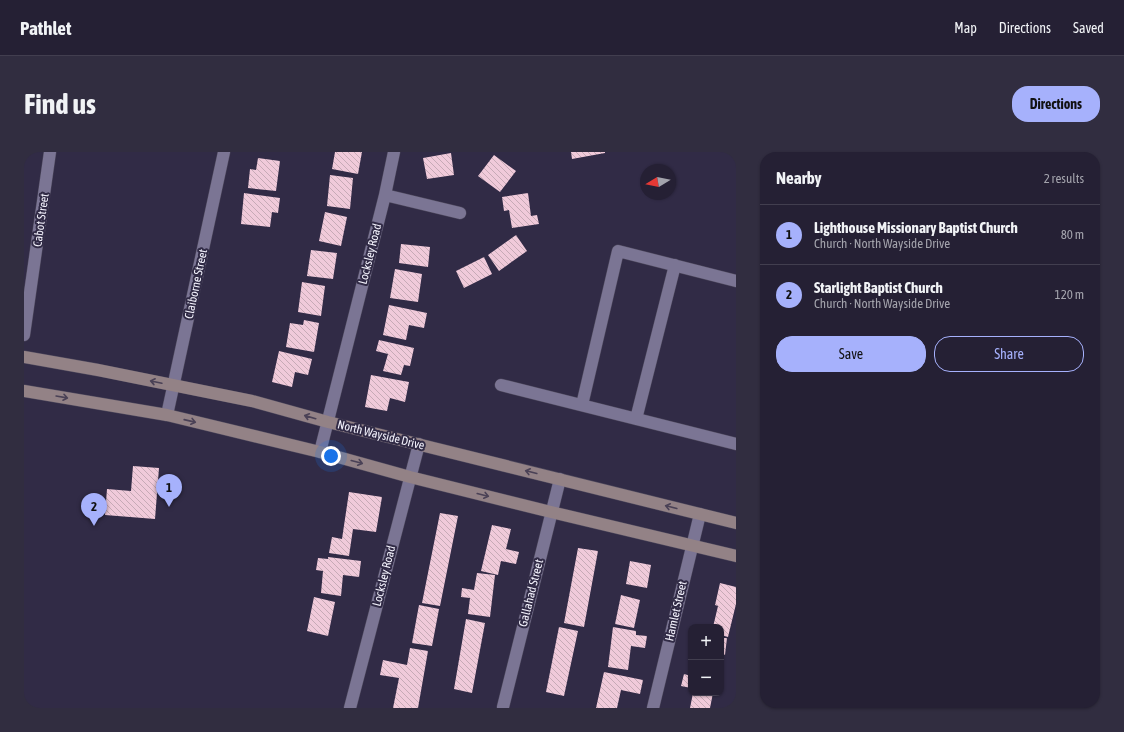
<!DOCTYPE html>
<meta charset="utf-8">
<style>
:root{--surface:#252034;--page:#312d40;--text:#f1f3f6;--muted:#a3a3ac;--line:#423e4f;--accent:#a6b1fc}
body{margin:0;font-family:"Asap Condensed",sans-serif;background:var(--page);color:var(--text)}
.controls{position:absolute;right:12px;bottom:12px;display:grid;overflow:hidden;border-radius:8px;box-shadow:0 1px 3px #0004}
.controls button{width:36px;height:36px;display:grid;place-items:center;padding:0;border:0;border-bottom:1px solid var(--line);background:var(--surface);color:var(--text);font:20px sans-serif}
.compass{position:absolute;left:616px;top:12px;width:36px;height:36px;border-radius:50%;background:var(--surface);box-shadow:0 1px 3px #0004;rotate:260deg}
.you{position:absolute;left:307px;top:304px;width:14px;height:14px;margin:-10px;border:3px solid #fff;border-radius:50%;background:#1a73e8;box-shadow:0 0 0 6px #1a73e833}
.badge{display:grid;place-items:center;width:26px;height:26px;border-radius:50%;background:var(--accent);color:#111;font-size:13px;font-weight:700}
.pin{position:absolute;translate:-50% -33px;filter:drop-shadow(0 1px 2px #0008)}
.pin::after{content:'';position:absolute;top:21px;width:14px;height:12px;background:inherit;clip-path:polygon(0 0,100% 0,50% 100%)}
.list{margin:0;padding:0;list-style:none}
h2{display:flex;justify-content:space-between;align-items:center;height:52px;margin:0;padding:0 16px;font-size:17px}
h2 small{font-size:13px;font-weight:400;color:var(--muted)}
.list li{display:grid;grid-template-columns:26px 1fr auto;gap:12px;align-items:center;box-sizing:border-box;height:60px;padding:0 16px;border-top:1px solid var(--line)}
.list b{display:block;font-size:15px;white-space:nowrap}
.list p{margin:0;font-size:13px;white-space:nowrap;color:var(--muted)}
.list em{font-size:13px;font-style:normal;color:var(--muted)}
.actions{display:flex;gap:8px;padding:12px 16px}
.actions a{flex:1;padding:9px 0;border:1px solid var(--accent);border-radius:16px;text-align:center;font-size:14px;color:var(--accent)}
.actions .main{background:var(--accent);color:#111}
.map{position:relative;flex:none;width:712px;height:556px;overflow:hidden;border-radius:16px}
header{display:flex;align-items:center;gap:24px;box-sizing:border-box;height:56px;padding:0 20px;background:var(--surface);border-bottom:1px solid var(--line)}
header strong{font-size:19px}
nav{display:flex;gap:22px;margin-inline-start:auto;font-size:14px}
.intro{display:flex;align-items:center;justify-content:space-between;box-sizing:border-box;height:96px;padding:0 24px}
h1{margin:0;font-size:28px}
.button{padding:10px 18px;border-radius:16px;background:var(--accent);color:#111;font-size:14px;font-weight:700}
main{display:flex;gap:24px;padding:0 24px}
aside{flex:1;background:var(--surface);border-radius:16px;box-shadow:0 1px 3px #0004}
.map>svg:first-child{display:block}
.building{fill:url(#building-back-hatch)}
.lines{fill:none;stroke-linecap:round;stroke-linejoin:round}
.street-casing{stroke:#4e495d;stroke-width:13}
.secondary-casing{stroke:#4e495d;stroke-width:13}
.street{stroke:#7b7594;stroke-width:12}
.secondary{stroke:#938286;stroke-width:12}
.oneway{stroke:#4a4156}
.labels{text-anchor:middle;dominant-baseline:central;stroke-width:4;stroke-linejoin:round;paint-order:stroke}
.street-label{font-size:12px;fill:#f4f3fd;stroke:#312b46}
</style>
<header>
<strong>Pathlet</strong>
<nav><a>Map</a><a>Directions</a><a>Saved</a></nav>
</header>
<div class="intro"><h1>Find us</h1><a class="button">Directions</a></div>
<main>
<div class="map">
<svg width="712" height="556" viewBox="0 0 712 556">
<defs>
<pattern id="building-back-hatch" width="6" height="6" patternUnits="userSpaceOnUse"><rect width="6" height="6" fill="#f0cada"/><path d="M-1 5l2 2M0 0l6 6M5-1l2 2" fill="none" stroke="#c6aab6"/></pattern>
</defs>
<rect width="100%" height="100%" fill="#312b46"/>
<!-- building -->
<path class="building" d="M 311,0 L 338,0 L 334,22 L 308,17 Z
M 547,0 L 581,0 L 581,1 L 548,7 Z
M 427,1 L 430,23 L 403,27 L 399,6 Z
M 470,3 L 492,19 L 476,40 L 454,24 Z
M 234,6 L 256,9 L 252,39 L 224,36 L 226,17 L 232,18 Z
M 306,23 L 329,26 L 326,57 L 303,54 Z
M 220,41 L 256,46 L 254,61 L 248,60 L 246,75 L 217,72 Z
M 504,41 L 507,64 L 513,63 L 515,72 L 488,76 L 485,58 L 480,59 L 478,45 Z
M 301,60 L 323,65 L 317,94 L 295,89 Z
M 492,83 L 503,99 L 475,119 L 464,103 Z
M 377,92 L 406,95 L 404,115 L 375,111 Z
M 287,98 L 313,101 L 309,127 L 283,124 Z
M 460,105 L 468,122 L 440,136 L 432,119 Z
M 371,117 L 398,122 L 394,150 L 366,146 Z
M 278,130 L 301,134 L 297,164 L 274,160 Z
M 365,153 L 403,161 L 400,176 L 385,173 L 382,188 L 359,183 Z
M 280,168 L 295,171 L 290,200 L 262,195 L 266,171 L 279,173 Z
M 355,188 L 390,196 L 386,214 L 380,213 L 377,223 L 359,219 L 364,202 L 352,199 Z
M 255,199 L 288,207 L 284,223 L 271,220 L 268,235 L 248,230 Z
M 347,223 L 385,230 L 381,250 L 366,246 L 363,259 L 341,255 Z
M 109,314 L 135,316 L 131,367 L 81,363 L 83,337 L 107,339 Z
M 325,340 L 358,345 L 352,380 L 329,377 L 325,404 L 305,401 L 308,385 L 318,387 Z
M 416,361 L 434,364 L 416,454 L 398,451 Z
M 468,373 L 487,377 L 482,397 L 495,400 L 492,412 L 477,409 L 474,423 L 457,419 Z
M 554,396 L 574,399 L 560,475 L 540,471 Z
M 304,405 L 337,409 L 335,425 L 319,423 L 317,444 L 297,441 L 299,419 L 292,418 L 294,406 L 304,407 Z
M 606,409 L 627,413 L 623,436 L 602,432 Z
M 453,421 L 471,423 L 466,465 L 444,462 L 446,446 L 437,445 L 438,436 L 450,438 Z
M 696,431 L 712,435 L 712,452 L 704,485 L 697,483 L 697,475 L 689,475 L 694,454 L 691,453 Z
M 597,443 L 616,448 L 610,476 L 591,472 Z
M 290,445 L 311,450 L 304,484 L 283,479 Z
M 395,453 L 415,457 L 408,494 L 388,491 Z
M 442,467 L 461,471 L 448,541 L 430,537 Z
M 535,475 L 554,479 L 540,544 L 522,540 Z
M 589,475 L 612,479 L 612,483 L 623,484 L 621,496 L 607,494 L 604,518 L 584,515 Z
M 697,486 L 703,486 L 701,503 L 697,502 Z
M 386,496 L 404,499 L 394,556 L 369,556 L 375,526 L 356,523 L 359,508 L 383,513 Z
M 580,520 L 619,528 L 616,542 L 597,538 L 593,556 L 572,556 Z
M 660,522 L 667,524 L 667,536 L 657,534 Z
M 669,541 L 689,541 L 686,556 L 666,556 Z"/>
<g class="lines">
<!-- street casing -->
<g class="street-casing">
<path id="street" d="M 361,43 L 436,61
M 0,183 L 26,0
M 477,233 L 712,292
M 558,253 L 594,99 L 712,129
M 143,263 L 200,0
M 612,267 L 651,113
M 296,300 L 361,43 L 370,0
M 479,555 L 536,327
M 326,556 L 395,292
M 629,556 L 676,362"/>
</g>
<!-- secondary casing -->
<g class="secondary-casing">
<path id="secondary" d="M 0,205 L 74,218 L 228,249 L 304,270 L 712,371
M 0,239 L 143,263 L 296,300 L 386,325 L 527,360 L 712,404"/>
</g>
<!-- street -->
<use href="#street" class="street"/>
<!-- secondary -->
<use href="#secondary" class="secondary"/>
</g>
<!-- one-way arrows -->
<defs><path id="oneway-shaft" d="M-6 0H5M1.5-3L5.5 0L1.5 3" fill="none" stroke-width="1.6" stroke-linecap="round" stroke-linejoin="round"/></defs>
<g class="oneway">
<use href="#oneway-shaft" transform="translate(132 230) rotate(-168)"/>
<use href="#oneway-shaft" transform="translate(38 245) rotate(10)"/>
<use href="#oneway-shaft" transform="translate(286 265) rotate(-164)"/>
<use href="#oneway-shaft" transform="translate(166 269) rotate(13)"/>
<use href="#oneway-shaft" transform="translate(333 310) rotate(15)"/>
<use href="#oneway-shaft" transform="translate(507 320) rotate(-166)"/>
<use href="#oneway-shaft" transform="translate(459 343) rotate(14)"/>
<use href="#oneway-shaft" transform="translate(647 355) rotate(-166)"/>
</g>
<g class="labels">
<!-- street labels -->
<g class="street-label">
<text transform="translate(17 68) rotate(-82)">Cabot Street</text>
<text transform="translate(346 102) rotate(-76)">Locksley Road</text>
<text transform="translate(172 132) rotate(-78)">Claiborne Street</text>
<text transform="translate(357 283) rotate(14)">North Wayside Drive</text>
<text transform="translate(360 424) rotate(-76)">Locksley Road</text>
<text transform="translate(507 441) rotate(-76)">Gallahad Street</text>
<text transform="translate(652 459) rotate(-77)">Hamlet Street</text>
</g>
</g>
</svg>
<div class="controls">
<button>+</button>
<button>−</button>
</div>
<svg class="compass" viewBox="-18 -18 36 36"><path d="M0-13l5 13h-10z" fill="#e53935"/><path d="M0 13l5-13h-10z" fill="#a3a3ac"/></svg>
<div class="you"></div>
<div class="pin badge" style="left:145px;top:355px">1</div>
<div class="pin badge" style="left:70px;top:374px">2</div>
</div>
<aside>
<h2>Nearby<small>2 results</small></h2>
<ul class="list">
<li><span class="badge">1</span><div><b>Lighthouse Missionary Baptist Church</b><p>Church · North Wayside Drive</p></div><em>80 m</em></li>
<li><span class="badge">2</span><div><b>Starlight Baptist Church</b><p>Church · North Wayside Drive</p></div><em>120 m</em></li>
</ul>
<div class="actions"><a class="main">Save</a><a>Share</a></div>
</aside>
</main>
